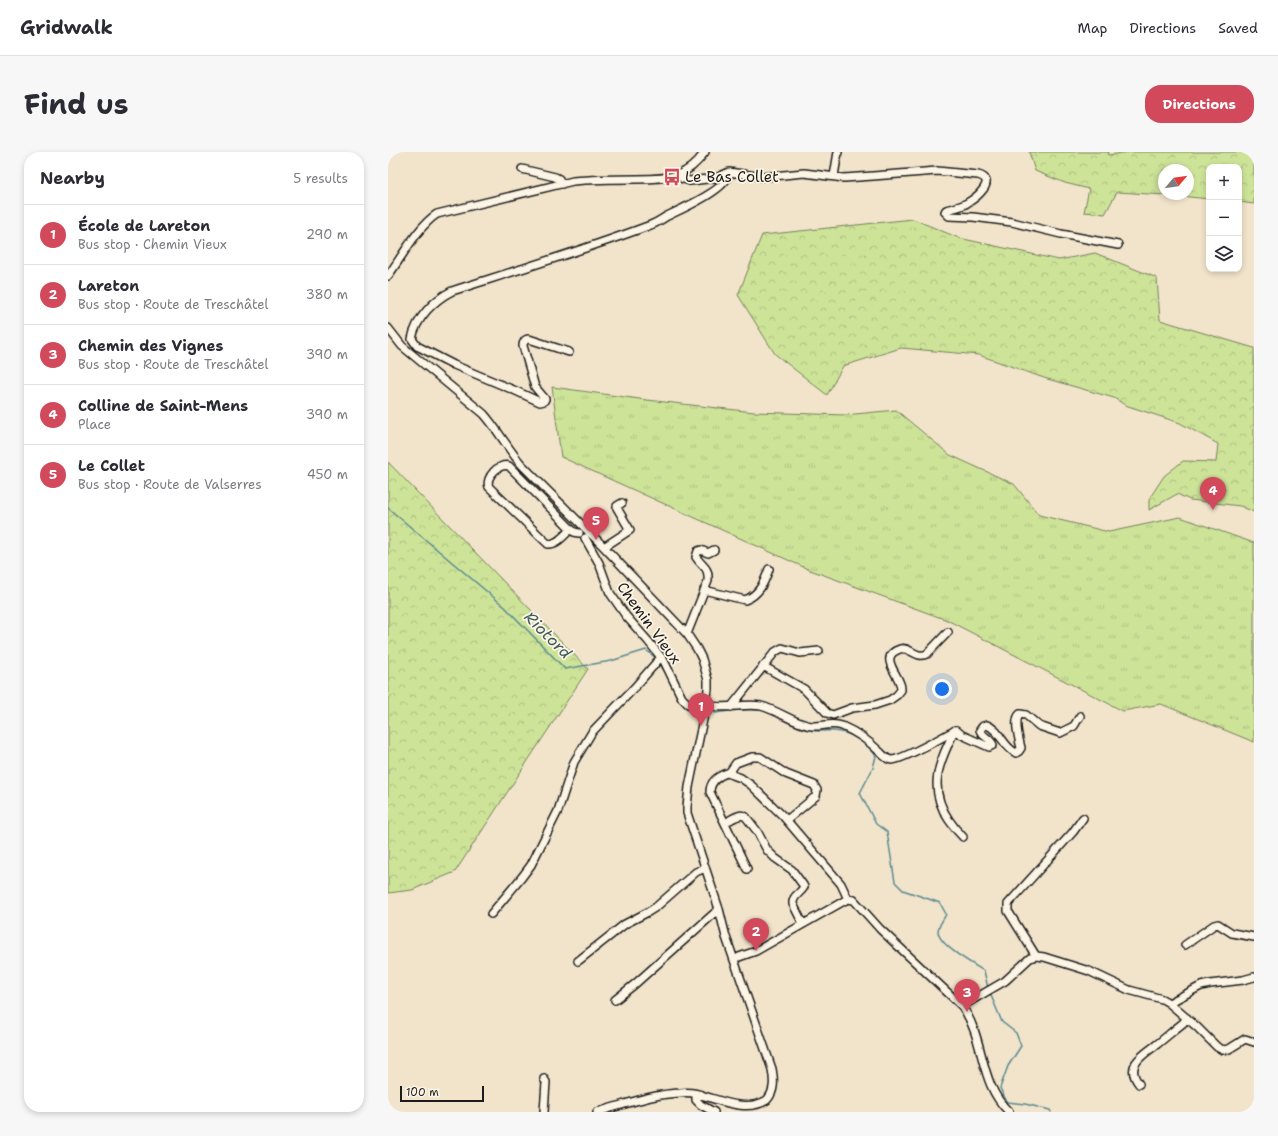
<!DOCTYPE html>
<meta charset="utf-8">
<style>
:root{--surface:#fff;--page:#f7f7f7;--text:#2b2b33;--muted:#7c7c81;--line:#e1e1e2;--accent:#d1495b}
body{margin:0;font-family:"Shantell Sans",sans-serif;background:var(--page);color:var(--text)}
.controls{position:absolute;right:12px;top:12px;display:grid;overflow:hidden;border-radius:8px;box-shadow:0 2px 6px #0003}
.controls button{width:36px;height:36px;display:grid;place-items:center;padding:0;border:0;border-bottom:1px solid var(--line);background:var(--surface);color:var(--text);font:20px sans-serif}
.compass{position:absolute;left:770px;top:12px;width:36px;height:36px;border-radius:50%;background:var(--surface);box-shadow:0 2px 6px #0003;rotate:61deg}
.scale{position:absolute;left:12px;bottom:10px;width:84px;box-sizing:border-box;padding-left:4px;border:2px solid #1c1c1c;border-top:0;font-size:11px;line-height:14px;white-space:nowrap;color:#1c1c1c;-webkit-text-stroke:3px #fcf5e5;paint-order:stroke}
.you{position:absolute;left:554px;top:537px;width:14px;height:14px;margin:-10px;border:3px solid #fff;border-radius:50%;background:#1a73e8;box-shadow:0 0 0 6px #1a73e833}
.badge{display:grid;place-items:center;width:26px;height:26px;border-radius:50%;background:var(--accent);color:#fff;font-size:13px;font-weight:700}
.pin{position:absolute;translate:-50% -33px;filter:drop-shadow(0 1px 2px #0008)}
.pin::after{content:'';position:absolute;top:21px;width:14px;height:12px;background:inherit;clip-path:polygon(0 0,100% 0,50% 100%)}
.list{margin:0;padding:0;list-style:none}
h2{display:flex;justify-content:space-between;align-items:center;height:52px;margin:0;padding:0 16px;font-size:17px}
h2 small{font-size:13px;font-weight:400;color:var(--muted)}
.list li{display:grid;grid-template-columns:26px 1fr auto;gap:12px;align-items:center;box-sizing:border-box;height:60px;padding:0 16px;border-top:1px solid var(--line)}
.list b{display:block;font-size:15px;white-space:nowrap}
.list p{margin:0;font-size:13px;white-space:nowrap;color:var(--muted)}
.list em{font-size:13px;font-style:normal;color:var(--muted)}
.icon{flex:none;width:22px;height:22px;fill:none;stroke:currentColor;stroke-width:2;stroke-linecap:round;stroke-linejoin:round}
.map{position:relative;flex:none;width:866px;height:960px;overflow:hidden;border-radius:16px}
header{display:flex;align-items:center;gap:24px;box-sizing:border-box;height:56px;padding:0 20px;background:var(--surface);border-bottom:1px solid var(--line)}
header strong{font-size:19px}
nav{display:flex;gap:22px;margin-inline-start:auto;font-size:14px}
.intro{display:flex;align-items:center;justify-content:space-between;box-sizing:border-box;height:96px;padding:0 24px}
h1{margin:0;font-size:28px}
.button{padding:10px 18px;border-radius:16px;background:var(--accent);color:#fff;font-size:14px;font-weight:700}
main{display:flex;gap:24px;padding:0 24px}
aside{flex:1;background:var(--surface);border-radius:16px;box-shadow:0 2px 6px #0003}
.map>svg:first-child{display:block}
.grass{fill:url(#grass-tufts);stroke:#74805a}
.forest{fill:url(#forest-crowns);stroke:#74805a;fill-rule:evenodd}
.lines{fill:none;stroke-linecap:round;stroke-linejoin:round}
.stream{stroke:#59898f;stroke-width:1.5}
.minor-casing{stroke:#1c1c1c;stroke-width:10}
.minor{stroke:#fcf5e5;stroke-width:7}
.labels{text-anchor:middle;dominant-baseline:central;stroke-width:3.5;stroke-linejoin:round;paint-order:stroke}
.poi-label{font-size:15px;fill:#1c1c1c;stroke:#fcf5e5;text-anchor:start}
.street-label{font-size:15px;fill:#1c1c1c;stroke:#fcf5e5}
.water-label{font-size:16px;font-style:italic;fill:#3f5c5f;stroke:#fcf5e5}
</style>
<header>
<strong>Gridwalk</strong>
<nav><a>Map</a><a>Directions</a><a>Saved</a></nav>
</header>
<div class="intro"><h1>Find us</h1><a class="button">Directions</a></div>
<main>
<aside>
<h2>Nearby<small>5 results</small></h2>
<ul class="list">
<li><span class="badge">1</span><div><b>École de Lareton</b><p>Bus stop · Chemin Vieux</p></div><em>290 m</em></li>
<li><span class="badge">2</span><div><b>Lareton</b><p>Bus stop · Route de Treschâtel</p></div><em>380 m</em></li>
<li><span class="badge">3</span><div><b>Chemin des Vignes</b><p>Bus stop · Route de Treschâtel</p></div><em>390 m</em></li>
<li><span class="badge">4</span><div><b>Colline de Saint-Mens</b><p>Place</p></div><em>390 m</em></li>
<li><span class="badge">5</span><div><b>Le Collet</b><p>Bus stop · Route de Valserres</p></div><em>450 m</em></li>
</ul>
</aside>
<div class="map">
<svg width="866" height="960" viewBox="0 0 866 960">
<defs>
<pattern id="grass-tufts" width="24" height="20" patternUnits="userSpaceOnUse"><rect width="24" height="20" fill="#cde398"/><path d="M3 7l-1-3M5 7V3M7 7l1-3M15 17l-1-3M17 17v-4M19 17l1-3" fill="none" stroke="#afc282"/></pattern>
<pattern id="forest-crowns" width="20" height="18" patternUnits="userSpaceOnUse"><rect width="20" height="18" fill="#cde398"/><path d="M2 6a3 3 0 1 1 6 0M12 15a3 3 0 1 1 6 0" fill="none" stroke="#afc282"/></pattern>
</defs>
<rect width="100%" height="100%" fill="#f2e4cb"/>
<filter id="ink" filterUnits="userSpaceOnUse"><feTurbulence type="fractalNoise" baseFrequency=".025" numOctaves="2"/><feDisplacementMap in="SourceGraphic" scale="8" xChannelSelector="R" yChannelSelector="G"/><feConvolveMatrix kernelMatrix="1 2 1 2 8 2 1 2 1" color-interpolation-filters="sRGB"/></filter>
<g filter="url(#ink)">
<!-- grass -->
<path class="grass" d="M 164,235 L 259,248 L 366,260 L 457,263 L 508,258 L 562,303 L 626,332 L 651,363 L 721,380 L 792,365 L 866,391 L 866,590 L 773,552 L 735,559 L 559,468 L 422,418 L 173,305 Z"/>
<!-- forest -->
<path class="forest" d="M 641,0 L 721,0 L 720,3 L 742,0 L 866,0 L 866,52 L 851,50 L 851,15 L 821,15 L 821,47 L 792,44 L 729,40 L 717,62 L 696,60 L 701,37 L 677,31 L 647,19 ZM 776,18 L 800,18 L 800,42 L 776,42 Z
M 525,67 L 571,86 L 671,108 L 707,101 L 769,126 L 772,168 L 866,196 L 866,360 L 852,354 L 802,348 L 789,342 L 761,358 L 761,347 L 776,324 L 795,309 L 828,310 L 830,292 L 792,271 L 737,253 L 726,246 L 656,226 L 591,203 L 513,196 L 455,214 L 439,243 L 387,202 L 350,143 L 374,83 Z
M 0,310 L 200,517 L 67,720 L 24,738 L 0,741 Z"/>
<g class="lines">
<!-- stream -->
<path class="stream" d="M 0,356 L 117,455 L 177,517 L 223,509 L 258,498 L 268,506
M 271,511 L 278,521
M 298,555 L 308,565
M 327,561 C 344,558 361,556 379,559
M 415,576 C 425,581 435,578 446,579 C 462,580 480,591 488,604 L 485,616 L 472,641 L 488,672 L 499,680 L 507,730 L 515,738 L 552,751 L 558,762 C 556,767 550,774 550,779 C 550,793 585,812 596,819 L 600,836
M 602,841 L 614,870 L 628,881 L 633,894 L 620,914 L 612,936 L 619,950 L 637,952 L 662,958 L 663,960"/>
<!-- minor casing -->
<g class="minor-casing">
<path id="minor" d="M 134,17 L 167,25 L 171,27 L 174,32
M 290,23 L 295,27 L 302,29 L 328,26 L 341,20 L 375,25 L 416,21 L 456,26 L 485,24 L 549,19 L 590,23 C 610,28 588,46 579,51 C 573,55 565,56 558,58 L 557,60 L 561,64 L 585,65 L 624,70 L 673,82 L 730,93
M 446,24 L 450,0
M 0,124 C 13,106 31,73 49,62 L 185,29 C 207,27 228,27 250,27 C 263,27 276,27 289,23 C 301,19 310,10 317,0
M 0,176 L 14,194 L 96,262 C 110,278 120,297 134,313 L 216,395 L 299,482 L 309,497 L 314,507 L 320,528 L 320,537 L 318,553 L 301,635 L 299,655 L 299,661 L 331,757 L 338,785 L 384,917 C 386,928 387,939 379,948 C 360,960 337,950 316,944 C 309,941 300,940 292,941 C 264,942 236,953 209,960
M 181,200 L 141,187 C 137,187 135,190 135,194 L 147,235 L 157,247 L 156,249 L 152,250 L 128,239 L 66,213 L 33,196 L 29,194 L 24,187 C 28,166 46,148 64,139 C 130,118 196,98 260,74 C 267,72 273,68 279,64 C 292,58 342,36 341,20
M 183,377 C 176,383 169,393 160,392 L 101,335 C 97,325 111,311 121,314 L 183,377 L 186,380 L 191,381
M 197,386 L 211,411 L 222,441 L 238,464 L 260,489 L 276,509 L 294,546 L 300,552 L 317,557
M 216,395 L 242,378 L 229,356 L 229,354 L 234,351
M 316,438 L 357,448 C 371,443 376,431 381,417
M 299,482 L 320,429 C 321,414 315,416 308,405 L 310,399 L 313,398 L 320,401 L 326,398
M 375,514 L 416,537 L 439,561 L 445,563 L 464,556 L 487,553 L 502,548 L 509,543 L 513,538 C 513,538 513,533 512,532 C 510,522 490,504 512,497 C 522,494 527,507 539,502 L 560,480
M 318,553 C 337,558 355,551 373,554 C 390,558 408,573 424,574 C 435,575 442,570 454,574 C 468,580 481,589 492,600 C 495,603 499,608 504,608 C 517,607 554,585 568,578
M 343,555 L 387,500 L 394,496 L 412,501 L 431,499
M 567,578 C 551,610 539,636 561,668 C 565,674 570,680 575,685
M 568,578 L 574,583 L 601,595 L 605,593 C 603,586 594,585 592,578 L 595,574 L 599,573 C 612,578 615,595 628,601 L 631,599 L 633,596 C 631,587 625,568 632,562 L 638,563 L 651,574 L 672,581 L 686,574 L 692,564
M 341,621 L 348,611 L 364,605 L 372,605 L 398,622 L 426,633 L 429,638 L 428,644 L 399,668
M 342,668 C 347,665 353,661 358,665 L 369,679 L 379,698 L 387,706 L 404,718 L 415,733 L 416,735 C 412,742 404,744 405,752 L 415,772
M 359,717 L 322,640 C 322,630 330,624 339,621 L 353,626 L 363,633 L 395,664 L 453,732 L 460,747
M 103,762 L 134,725 L 143,713 L 170,659 L 186,610 L 204,580 L 247,535 L 273,505
M 797,793 L 826,773 L 830,772 L 844,781 L 866,785
M 648,804 L 620,759 L 620,752 L 685,680 L 695,666
M 351,805 L 368,799 L 456,749 L 460,747 L 466,748 L 492,777 L 574,854 C 598,889 590,930 621,960
M 190,809 L 237,772 L 260,760 L 268,755 L 308,720 L 317,716
M 227,848 L 247,832 L 331,757
M 781,851 L 813,834 L 822,832 L 855,828 L 866,825
M 574,854 L 617,829 L 642,806 L 648,804 L 656,805 L 701,819 L 741,838 L 774,847 L 781,851 L 809,875 L 829,895 L 835,898 L 841,897 L 857,887 L 866,890
M 751,932 C 736,913 755,903 768,893 C 777,886 786,878 795,871 L 799,866
M 308,942 L 308,948 L 313,953 L 326,960
M 156,960 L 158,930 L 156,927"/>
</g>
<!-- minor -->
<use href="#minor" class="minor"/>
</g>
</g>
<!-- icons -->
<defs>
<g id="bus-bare" transform="scale(1.38)"><path d="M-5-6H5V4H4V6H2V4H-2V6H-4V4H-5ZM-3.5-4V0h7V-4ZM-3.5 1.2v1.5H-2V1.2ZM2 1.2v1.5H3.5V1.2Z" fill="#d1495b" stroke="#fcf5e5" stroke-width="2.5" paint-order="stroke"/></g>
</defs>
<g fill-rule="evenodd">
<use href="#bus-bare" x="284" y="25"/>
</g>
<g class="labels">
<!-- poi labels -->
<g class="poi-label">
<text x="297" y="25">Le Bas Collet</text>
</g>
<!-- street labels -->
<g class="street-label">
<text transform="translate(261 471) rotate(54)">Chemin Vieux</text>
</g>
<!-- water labels -->
<g class="water-label">
<text transform="translate(160 483) rotate(45)">Riotord</text>
</g>
</g>
</svg>
<div class="controls">
<button>+</button>
<button>−</button>
<button><svg class="icon" aria-label="layers" viewBox="0 0 24 24"><path d="M12 4l9 5-9 5-9-5zM3 14l9 5 9-5"/></svg></button>
</div>
<svg class="compass" viewBox="-18 -18 36 36"><path d="M0-13l5 13h-10z" fill="#e53935"/><path d="M0 13l5-13h-10z" fill="#7c7c81"/></svg>
<div class="scale">100 m</div>
<div class="you"></div>
<div class="pin badge" style="left:313px;top:574px">1</div>
<div class="pin badge" style="left:368px;top:799px">2</div>
<div class="pin badge" style="left:579px;top:860px">3</div>
<div class="pin badge" style="left:825px;top:358px">4</div>
<div class="pin badge" style="left:208px;top:388px">5</div>
</div>
</main>
